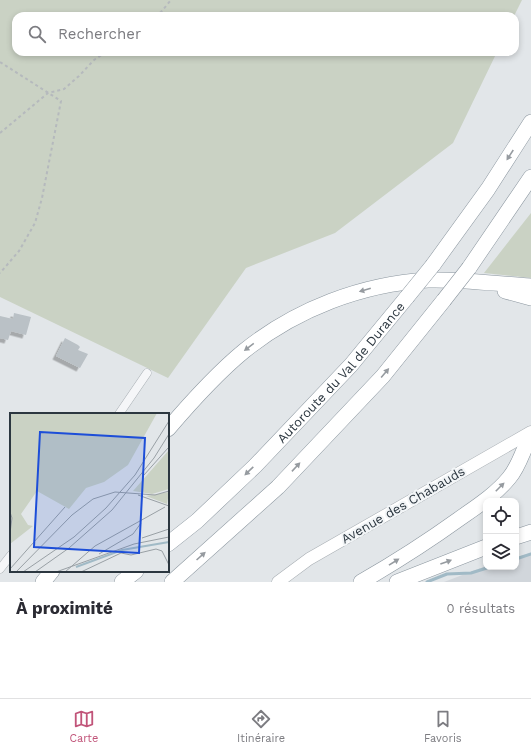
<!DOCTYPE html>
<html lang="fr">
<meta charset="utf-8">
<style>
:root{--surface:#fff;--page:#f7f7f7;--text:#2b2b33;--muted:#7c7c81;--line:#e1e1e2;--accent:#c15479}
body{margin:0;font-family:"Work Sans",sans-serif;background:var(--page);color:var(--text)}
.controls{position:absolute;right:12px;bottom:12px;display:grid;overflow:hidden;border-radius:8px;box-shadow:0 2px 6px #0003}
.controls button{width:36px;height:36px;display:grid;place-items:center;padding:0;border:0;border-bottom:1px solid var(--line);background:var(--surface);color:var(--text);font:20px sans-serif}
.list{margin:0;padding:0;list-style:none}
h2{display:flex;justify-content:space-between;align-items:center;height:52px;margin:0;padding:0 16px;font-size:17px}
h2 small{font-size:13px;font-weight:400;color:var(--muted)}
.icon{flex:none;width:22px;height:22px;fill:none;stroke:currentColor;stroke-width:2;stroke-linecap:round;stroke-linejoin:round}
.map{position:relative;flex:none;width:531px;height:582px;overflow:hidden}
.search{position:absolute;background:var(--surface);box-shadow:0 2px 6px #0003;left:12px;right:12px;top:12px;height:44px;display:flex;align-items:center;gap:10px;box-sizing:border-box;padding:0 14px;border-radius:12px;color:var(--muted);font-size:15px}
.sheet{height:116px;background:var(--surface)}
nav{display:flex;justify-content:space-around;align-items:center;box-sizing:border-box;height:56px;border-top:1px solid var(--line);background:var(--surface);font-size:11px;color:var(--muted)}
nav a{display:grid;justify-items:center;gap:2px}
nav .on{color:var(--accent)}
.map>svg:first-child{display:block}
.built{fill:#d1d6db}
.green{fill:#cad2c4}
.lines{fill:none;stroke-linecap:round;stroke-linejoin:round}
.stream{stroke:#a1bac6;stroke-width:3}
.building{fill:#bac1c6;filter:url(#shadow)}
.street-casing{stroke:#a8aeb3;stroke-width:9}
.secondary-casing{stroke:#a8aeb3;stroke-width:13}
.highway-casing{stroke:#8b969f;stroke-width:16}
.path{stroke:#b5b9bd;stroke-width:2;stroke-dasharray:3 3;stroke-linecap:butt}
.street{stroke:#f5f6f8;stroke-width:8}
.secondary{stroke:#fff;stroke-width:12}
.highway{stroke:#fff;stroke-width:15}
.highway-bridge-casing{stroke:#8b969f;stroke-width:16;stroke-linecap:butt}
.highway-bridge{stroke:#fff;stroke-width:15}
.oneway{fill:#969ba0}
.labels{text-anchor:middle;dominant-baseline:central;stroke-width:4;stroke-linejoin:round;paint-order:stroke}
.street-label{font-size:13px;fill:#2c3740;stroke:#f2f5f7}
.inset-river{fill:none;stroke:#a1bac6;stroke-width:2}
.inset-road{fill:none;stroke:#99a0a5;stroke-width:1}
.view{fill:#1d4ed8;fill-opacity:0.15;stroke:#1d4ed8;stroke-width:2}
.inset-edge{fill:none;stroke:#2c3740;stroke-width:2}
</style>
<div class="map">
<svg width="531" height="582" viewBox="0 0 531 582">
<defs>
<filter id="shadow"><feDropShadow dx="-3.5" dy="3.5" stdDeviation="0" flood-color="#0004"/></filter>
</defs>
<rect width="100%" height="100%" fill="#e2e6e9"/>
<!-- built -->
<path class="built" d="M 531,553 L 531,582 L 444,582 L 486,566 L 516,567 L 516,557 Z"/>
<!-- green -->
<path class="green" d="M 0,0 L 522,0 L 514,16 L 16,16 L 16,52 L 497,52 L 453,143 L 335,233 L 246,268 L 168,378 L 0,297 Z
M 531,213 L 531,278 L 484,273 Z"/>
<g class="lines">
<!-- stream -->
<path class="stream" d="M 516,559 L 531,554
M 427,582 L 447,574 L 471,573 L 490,567"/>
</g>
<!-- building -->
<path class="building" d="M 14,313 L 31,317 L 26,335 L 11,331 L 8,340 L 0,338 L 0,316 L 13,319 Z
M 65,338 L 78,345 L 80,347 L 78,350 L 88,354 L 80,368 L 56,356 Z"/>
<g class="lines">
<!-- street casing -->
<g class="street-casing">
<path id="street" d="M 119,414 L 147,373
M 0,569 L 11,555"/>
</g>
<!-- secondary casing -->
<g class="secondary-casing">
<path id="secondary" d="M 278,582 L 309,559 L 531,432"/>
</g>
<!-- highway casing -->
<g class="highway-casing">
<g id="highway">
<path d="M 433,265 L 488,189 L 531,122"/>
<path d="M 469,268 L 531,177"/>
<path d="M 505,291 L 531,298"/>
<path d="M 168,429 C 191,402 216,374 244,351 C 296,309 362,284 428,280 C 463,279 497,284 531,286"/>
<path d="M 516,537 L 531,532"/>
<path id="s1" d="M 168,544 L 197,521 L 255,466 L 351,365 L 407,297"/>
<path d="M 43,582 L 52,571"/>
<path d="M 122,582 L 136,571"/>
<path d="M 172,582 L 278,487 L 383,376 L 444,300"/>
<path d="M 361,582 C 394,563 427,542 459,519 C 476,507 495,495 509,478 C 520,465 523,449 531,435"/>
<path d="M 397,582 L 486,547"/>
</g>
</g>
<!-- path -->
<path class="path" d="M 155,16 L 161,12 L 171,0
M 0,62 L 61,101 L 42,198 L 35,223 L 19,251 L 0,273
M 0,133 L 48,93 L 64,89 L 79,76 L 94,60 L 106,52"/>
<!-- street -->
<use href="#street" class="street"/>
<!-- secondary -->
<use href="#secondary" class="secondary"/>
<!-- highway -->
<use href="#highway" class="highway"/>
<!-- highway-bridge casing -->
<g class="highway-bridge-casing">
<path id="highway-bridge" d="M 407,297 L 433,265
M 444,300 L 469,268"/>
</g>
<!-- highway-bridge -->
<use href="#highway-bridge" class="highway-bridge"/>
</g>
<!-- one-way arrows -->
<defs><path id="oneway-solid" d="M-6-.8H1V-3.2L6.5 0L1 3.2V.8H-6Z"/></defs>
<g class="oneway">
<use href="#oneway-solid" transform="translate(510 155) rotate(123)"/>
<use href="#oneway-solid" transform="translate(365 290) rotate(164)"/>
<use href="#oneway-solid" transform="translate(249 347) rotate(143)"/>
<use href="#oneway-solid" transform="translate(385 373) rotate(-50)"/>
<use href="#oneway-solid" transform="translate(296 467) rotate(-47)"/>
<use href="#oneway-solid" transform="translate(249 471) rotate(136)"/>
<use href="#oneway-solid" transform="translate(500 487) rotate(-45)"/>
<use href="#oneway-solid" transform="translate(201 556) rotate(-42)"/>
<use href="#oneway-solid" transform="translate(394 562) rotate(-32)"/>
<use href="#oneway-solid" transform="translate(446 562) rotate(-20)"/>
</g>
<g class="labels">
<!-- street labels -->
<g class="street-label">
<text stroke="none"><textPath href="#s1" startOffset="244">Autoroute du Val de Durance</textPath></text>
<text transform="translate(403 505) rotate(-30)">Avenue des Chabauds</text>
</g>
</g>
<!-- overview -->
<g transform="translate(10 413)">
<rect width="159" height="159" fill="#e2e6e9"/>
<path d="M 0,0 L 147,0 L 118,52 L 94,69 L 76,75 L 59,96 L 27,78 L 11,101 L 18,112 L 23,113 L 0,131 ZM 159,37 L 159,76 L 142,81 L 123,78 ZM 159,79 L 157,91 L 136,83 Z" fill="#cad2c4"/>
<path class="inset-river" d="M 66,154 L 112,137 L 159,129"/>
<path class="inset-road" d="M 134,62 L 158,35M 128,82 L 159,93M 0,99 L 2,105 L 0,120M 132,125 L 159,116M 89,141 L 123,121 L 131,110M 0,156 L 55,94M 6,159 L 62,102 L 83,86 L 105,79 L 145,82 L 159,78M 13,159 L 64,124 L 96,95 L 125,62 L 159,8M 25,159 L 59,135 L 102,97 L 144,45 L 159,21M 46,159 L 124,131 L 159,124M 55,159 L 85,133 L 155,94M 71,159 L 111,140 L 121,142 L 146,136 L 152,138 L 159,152"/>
<path class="view" d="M 30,19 L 135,25 L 129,140 L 24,134 Z"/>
<rect width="159" height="159" class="inset-edge"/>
</g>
</svg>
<div class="controls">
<button><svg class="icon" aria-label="locate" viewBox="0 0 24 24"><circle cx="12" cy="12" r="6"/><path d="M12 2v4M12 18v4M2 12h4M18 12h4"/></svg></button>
<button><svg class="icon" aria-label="layers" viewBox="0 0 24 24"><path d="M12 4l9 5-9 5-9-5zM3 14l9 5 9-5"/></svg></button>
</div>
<div class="search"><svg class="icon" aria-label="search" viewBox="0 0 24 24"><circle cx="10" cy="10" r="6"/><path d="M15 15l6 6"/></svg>Rechercher</div>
</div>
<section class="sheet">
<h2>À proximité<small>0 résultats</small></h2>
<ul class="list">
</ul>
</section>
<nav>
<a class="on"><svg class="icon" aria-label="map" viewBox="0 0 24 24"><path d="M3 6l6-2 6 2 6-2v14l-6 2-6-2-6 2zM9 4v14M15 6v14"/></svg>Carte</a>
<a><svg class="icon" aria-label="directions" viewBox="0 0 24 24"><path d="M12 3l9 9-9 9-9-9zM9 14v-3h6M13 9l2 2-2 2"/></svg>Itinéraire</a>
<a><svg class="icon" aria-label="saved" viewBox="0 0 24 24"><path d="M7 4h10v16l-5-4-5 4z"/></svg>Favoris</a>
</nav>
